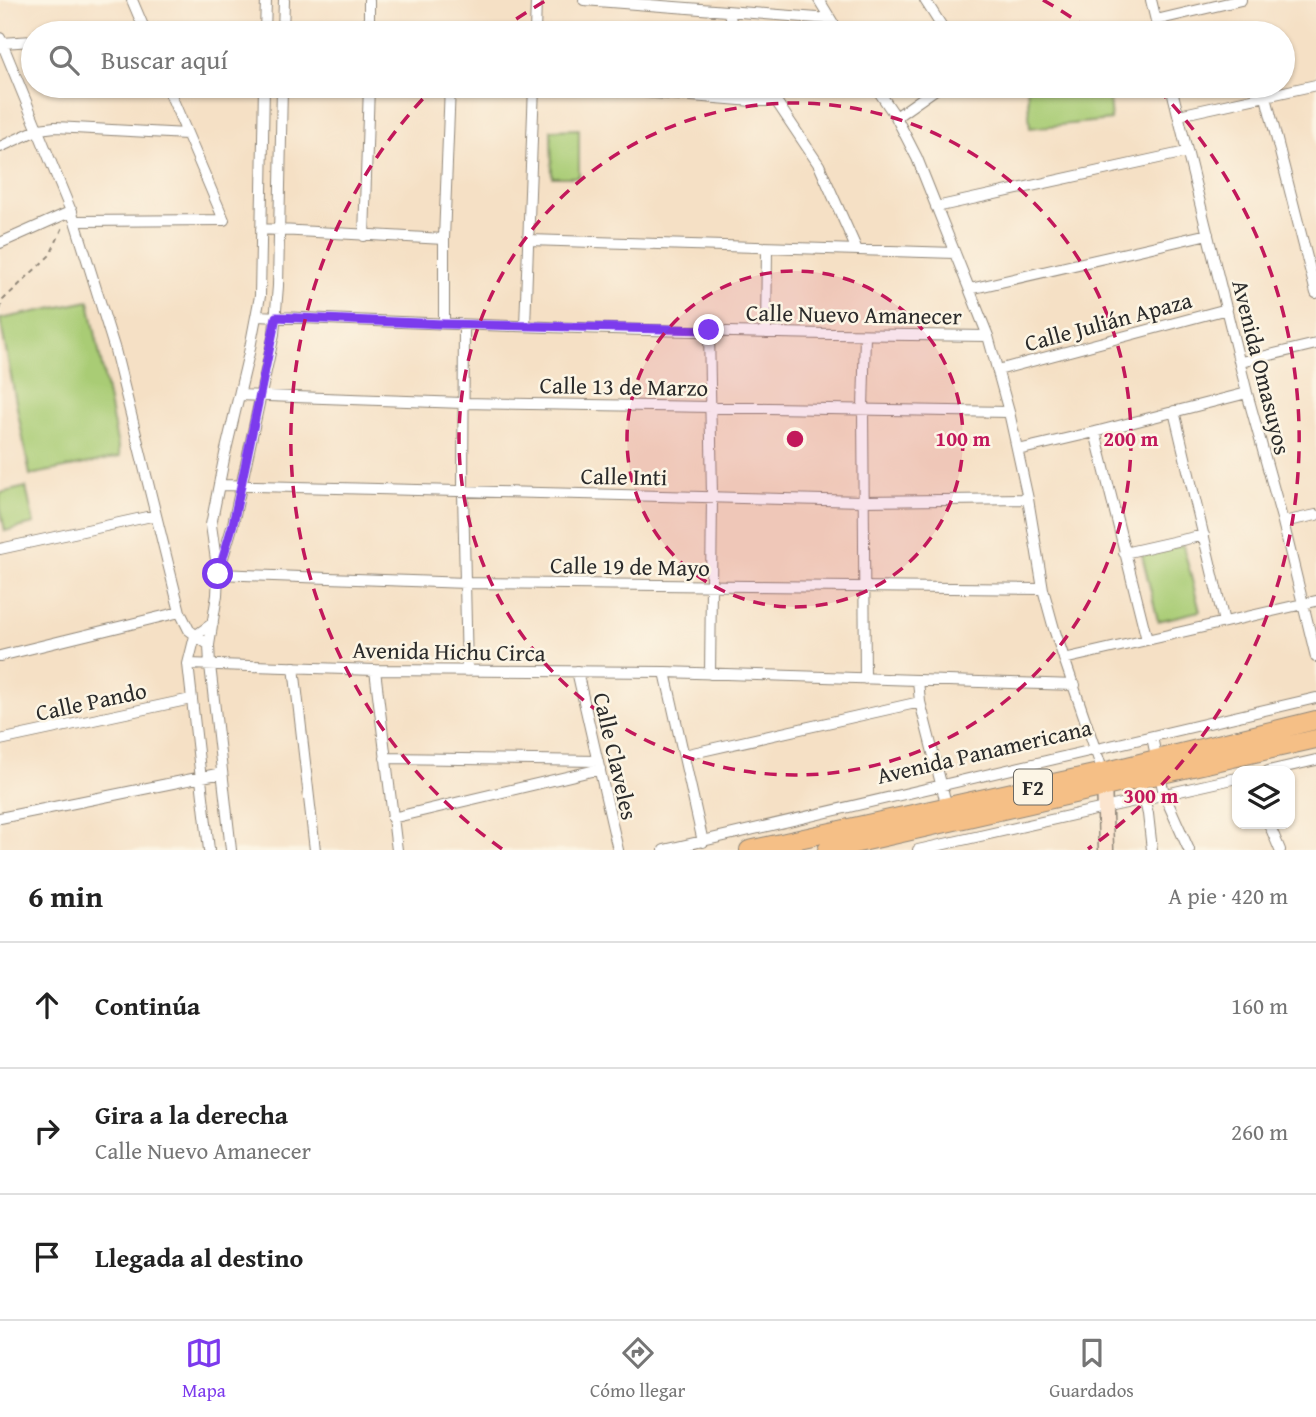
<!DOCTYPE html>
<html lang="es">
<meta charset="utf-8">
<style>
:root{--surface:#fff;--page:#f6f6f6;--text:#222;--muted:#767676;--line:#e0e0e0;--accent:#7c3aed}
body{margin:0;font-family:"Gentium Book Plus",serif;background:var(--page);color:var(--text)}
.controls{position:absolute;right:21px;bottom:21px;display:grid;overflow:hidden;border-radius:14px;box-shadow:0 2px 5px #0004}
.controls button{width:63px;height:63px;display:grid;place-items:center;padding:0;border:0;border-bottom:2px solid var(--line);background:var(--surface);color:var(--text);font:35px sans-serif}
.stop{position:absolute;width:21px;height:21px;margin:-16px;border:5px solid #7c3aed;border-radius:50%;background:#fff}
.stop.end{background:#7c3aed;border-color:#fff;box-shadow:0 2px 7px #0008}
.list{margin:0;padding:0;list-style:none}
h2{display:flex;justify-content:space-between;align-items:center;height:91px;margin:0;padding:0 28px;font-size:30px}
h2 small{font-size:23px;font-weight:400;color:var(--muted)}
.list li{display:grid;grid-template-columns:46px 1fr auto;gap:21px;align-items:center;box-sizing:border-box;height:126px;padding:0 28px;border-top:2px solid var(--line)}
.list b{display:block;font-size:26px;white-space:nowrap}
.list p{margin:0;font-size:23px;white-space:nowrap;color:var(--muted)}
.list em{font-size:23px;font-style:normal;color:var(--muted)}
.icon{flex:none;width:38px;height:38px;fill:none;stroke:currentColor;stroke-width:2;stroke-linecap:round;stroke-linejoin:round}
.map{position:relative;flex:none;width:1316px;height:850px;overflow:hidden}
.search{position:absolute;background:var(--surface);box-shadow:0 2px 5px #0004;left:21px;right:21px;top:21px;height:77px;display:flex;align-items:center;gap:18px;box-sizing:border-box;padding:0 24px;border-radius:38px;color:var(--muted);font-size:26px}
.sheet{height:469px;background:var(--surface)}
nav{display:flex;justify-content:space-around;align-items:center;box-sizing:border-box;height:98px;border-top:2px solid var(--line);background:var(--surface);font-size:19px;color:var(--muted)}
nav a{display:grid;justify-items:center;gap:4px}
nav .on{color:var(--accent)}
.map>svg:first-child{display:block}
.green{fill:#a9cc75;stroke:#6a7c50;stroke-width:2}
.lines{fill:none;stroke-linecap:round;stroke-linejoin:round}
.street-casing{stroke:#908678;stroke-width:12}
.secondary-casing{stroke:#908678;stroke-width:17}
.highway-casing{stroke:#908678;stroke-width:20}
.path{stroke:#908678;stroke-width:2;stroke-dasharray:5 5;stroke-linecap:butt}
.street{stroke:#fff;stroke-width:10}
.secondary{stroke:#fbe5cf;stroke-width:14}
.highway{stroke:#f5bf86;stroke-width:18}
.route{stroke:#7c3aed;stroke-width:9}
.ring{fill:none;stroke:#c2185b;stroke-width:3.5;stroke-dasharray:12 9}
.labels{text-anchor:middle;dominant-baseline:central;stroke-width:5;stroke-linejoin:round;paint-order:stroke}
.shield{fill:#fcf5e5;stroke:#6a6863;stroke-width:2}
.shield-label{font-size:21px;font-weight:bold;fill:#2b2b2b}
.street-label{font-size:23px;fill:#2b2b2b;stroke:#fcf5e5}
.centre{fill:#c2185b;stroke:#fcf5e5;stroke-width:3.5}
.ring-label{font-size:21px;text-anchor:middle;font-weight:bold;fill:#c2185b;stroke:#fcf5e5;stroke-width:5;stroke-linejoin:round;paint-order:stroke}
</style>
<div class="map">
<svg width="1316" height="850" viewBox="0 0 1316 850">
<rect width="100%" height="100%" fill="#fcf5e5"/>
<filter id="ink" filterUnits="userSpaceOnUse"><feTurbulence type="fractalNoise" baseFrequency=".0143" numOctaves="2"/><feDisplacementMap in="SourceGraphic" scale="14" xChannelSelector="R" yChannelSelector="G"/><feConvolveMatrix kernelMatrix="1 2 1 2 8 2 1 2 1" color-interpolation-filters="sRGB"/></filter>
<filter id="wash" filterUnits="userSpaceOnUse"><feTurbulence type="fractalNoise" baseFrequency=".00686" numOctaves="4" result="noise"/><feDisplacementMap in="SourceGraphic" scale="28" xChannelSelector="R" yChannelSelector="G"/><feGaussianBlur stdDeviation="1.57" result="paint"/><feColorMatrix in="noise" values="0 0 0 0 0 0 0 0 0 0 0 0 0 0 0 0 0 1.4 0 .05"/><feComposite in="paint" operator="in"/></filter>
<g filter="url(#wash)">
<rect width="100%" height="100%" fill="#f5e0c5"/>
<!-- green -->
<path class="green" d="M 1027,86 L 1108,86 L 1111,120 L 1030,128 Z
M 579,129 L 579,177 L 552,177 L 551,130 Z
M 89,301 L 120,457 L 30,475 L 0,319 Z
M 26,487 L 34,524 L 5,531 L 0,507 L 0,493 Z
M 1183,545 L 1200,611 L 1158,621 L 1142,555 Z"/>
</g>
<g filter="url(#ink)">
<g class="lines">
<!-- street casing -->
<g class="street-casing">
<path id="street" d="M 132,0 L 146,33
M 369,0 L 369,33
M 584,0 L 830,19
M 819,0 L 839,33
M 925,0 L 946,33
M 1151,0 L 1159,33
M 729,13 L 734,33
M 1156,20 L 1241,0
M 265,33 L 266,0
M 283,33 L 284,0
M 535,33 L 536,0
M 0,38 L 75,221 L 115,350 L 180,612 L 189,630 L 209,645
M 2,43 L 33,41
M 569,86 L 753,101 L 775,101
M 766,86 L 819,165 L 857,250
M 875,86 L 896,117 L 917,158 L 988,336 L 1009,412 L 1028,499 L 1043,589 L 1054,629 L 1103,772
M 1171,86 L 1247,393 L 1283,522 L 1316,657
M 1266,97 L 1316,293
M 1179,115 L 1316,85
M 896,117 L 940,86
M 0,147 L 39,129 L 55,127 L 187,134
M 936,207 L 1186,152
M 75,221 L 224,220 L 167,86
M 261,229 L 444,239
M 364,236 L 369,86
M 529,240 L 955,253
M 0,243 L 72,211
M 970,289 L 1208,234
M 257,316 C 501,327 744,334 988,336
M 444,324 L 444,239 L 450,86
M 464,325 L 463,492 L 467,671
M 525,326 L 534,86
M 709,330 L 712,497 L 710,674
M 766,333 L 767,248
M 865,335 L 863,408 L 865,679
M 1241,362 L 1316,344
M 998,370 L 1227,309
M 239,395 L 463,403 L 1009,412
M 1174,411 L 1224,622
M 1095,432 L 1147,640
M 1018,450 L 1095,432 L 1247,393
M 219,485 L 863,501 L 1028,499
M 1283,522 L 1316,515
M 0,549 L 156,515
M 1124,553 L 1204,535
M 218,574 L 466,583 L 1043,589
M 218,574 L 233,524 L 274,334 L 278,286 L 282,86
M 0,656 L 180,612
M 1064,659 L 1316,601
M 188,664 L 375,670 L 665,672 L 1075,685
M 294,667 L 315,850
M 375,670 L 397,850
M 577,671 L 618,850
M 665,672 L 703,842
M 918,680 L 920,702 L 947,807
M 1152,737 L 1164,794 L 1189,850
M 0,740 L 191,699
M 684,755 L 920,702
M 385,758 L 598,761
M 1268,771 L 1316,760
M 1140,781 L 1148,814 L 1152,850
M 0,818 L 222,773
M 392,818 L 600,769
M 1269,824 L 1280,850
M 209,850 L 188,664 L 195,636 L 213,623
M 231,850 L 210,665 L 209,645 L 217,595 L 218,574 L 211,525 L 225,454 L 249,353 L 260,296 L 264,86
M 664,850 L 1316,698
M 918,850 L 1237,778"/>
</g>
<!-- secondary casing -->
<g class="secondary-casing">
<path id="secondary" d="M 1104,778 L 1106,850"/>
</g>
<!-- highway casing -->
<g class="highway-casing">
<path id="highway" d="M 749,850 L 1103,772 L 1316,720
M 827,850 L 1316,739"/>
</g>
<!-- path -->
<path class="path" d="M 0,310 L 3,300 L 50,255 L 63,227"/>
<!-- street -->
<use href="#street" class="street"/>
<!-- secondary -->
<use href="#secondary" class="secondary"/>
<!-- highway -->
<use href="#highway" class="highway"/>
</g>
</g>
<g class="lines" filter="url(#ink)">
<!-- route -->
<path class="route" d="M 218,574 L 233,524 L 276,317 L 444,324 L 709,330"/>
</g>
<!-- distance rings -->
<circle cx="795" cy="439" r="168" fill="#c2185b" fill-opacity=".12"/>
<g class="ring">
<circle cx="795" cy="439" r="168"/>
<circle cx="795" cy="439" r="336"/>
<path d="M502 849A504 504 0 0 1 432 89M499 31A504 504 0 0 1 547 0M1043 0A504 504 0 0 1 1091 31M1158 89A504 504 0 0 1 1088 849"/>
</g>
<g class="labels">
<!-- shield labels -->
<rect class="shield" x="1014" y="769.5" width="38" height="35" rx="5"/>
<g class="shield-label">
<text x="1033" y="787">F2</text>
</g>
<!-- street labels -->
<g class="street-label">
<text transform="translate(854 314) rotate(1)">Calle Nuevo Amanecer</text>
<text transform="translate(1108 321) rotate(-15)">Calle Julián Apaza</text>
<text transform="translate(1262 367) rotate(76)">Avenida Omasuyos</text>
<text transform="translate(624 386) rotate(1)">Calle 13 de Marzo</text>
<text transform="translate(624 476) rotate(1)">Calle Inti</text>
<text transform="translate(630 566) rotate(1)">Calle 19 de Mayo</text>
<text transform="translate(449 651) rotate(1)">Avenida Hichu Circa</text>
<text transform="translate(91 701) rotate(-12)">Calle Pando</text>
<text transform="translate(984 751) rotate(-13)">Avenida Panamericana</text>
<text transform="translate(616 756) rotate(77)">Calle Claveles</text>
</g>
</g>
<circle cx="795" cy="439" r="10" class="centre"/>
<g class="ring-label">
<text x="963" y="446">100 m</text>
<text x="1131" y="446">200 m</text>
<text x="1151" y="803">300 m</text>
</g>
</svg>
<div class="controls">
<button><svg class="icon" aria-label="layers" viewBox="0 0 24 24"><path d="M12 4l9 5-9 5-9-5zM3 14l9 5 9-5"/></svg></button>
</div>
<div class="stop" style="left:218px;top:574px"></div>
<div class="stop end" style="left:709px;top:330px"></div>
<div class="search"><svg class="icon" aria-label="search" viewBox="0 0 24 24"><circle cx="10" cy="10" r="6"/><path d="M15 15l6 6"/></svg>Buscar aquí</div>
</div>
<section class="sheet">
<h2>6 min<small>A pie · 420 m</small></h2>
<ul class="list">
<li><svg class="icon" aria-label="ahead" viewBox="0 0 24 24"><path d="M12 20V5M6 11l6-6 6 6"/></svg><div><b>Continúa</b></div><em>160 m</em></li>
<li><svg class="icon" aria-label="right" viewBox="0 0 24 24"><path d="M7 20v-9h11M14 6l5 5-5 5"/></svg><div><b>Gira a la derecha</b><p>Calle Nuevo Amanecer</p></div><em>260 m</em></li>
<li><svg class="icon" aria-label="arrive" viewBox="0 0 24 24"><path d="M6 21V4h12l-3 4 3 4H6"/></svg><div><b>Llegada al destino</b></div></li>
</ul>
</section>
<nav>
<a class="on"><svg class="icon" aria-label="map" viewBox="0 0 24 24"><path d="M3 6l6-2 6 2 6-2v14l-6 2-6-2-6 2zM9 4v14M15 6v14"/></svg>Mapa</a>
<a><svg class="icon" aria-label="directions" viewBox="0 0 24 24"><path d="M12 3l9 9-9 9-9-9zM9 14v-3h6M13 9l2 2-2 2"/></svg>Cómo llegar</a>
<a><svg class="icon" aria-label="saved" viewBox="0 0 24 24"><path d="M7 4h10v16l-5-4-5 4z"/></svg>Guardados</a>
</nav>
